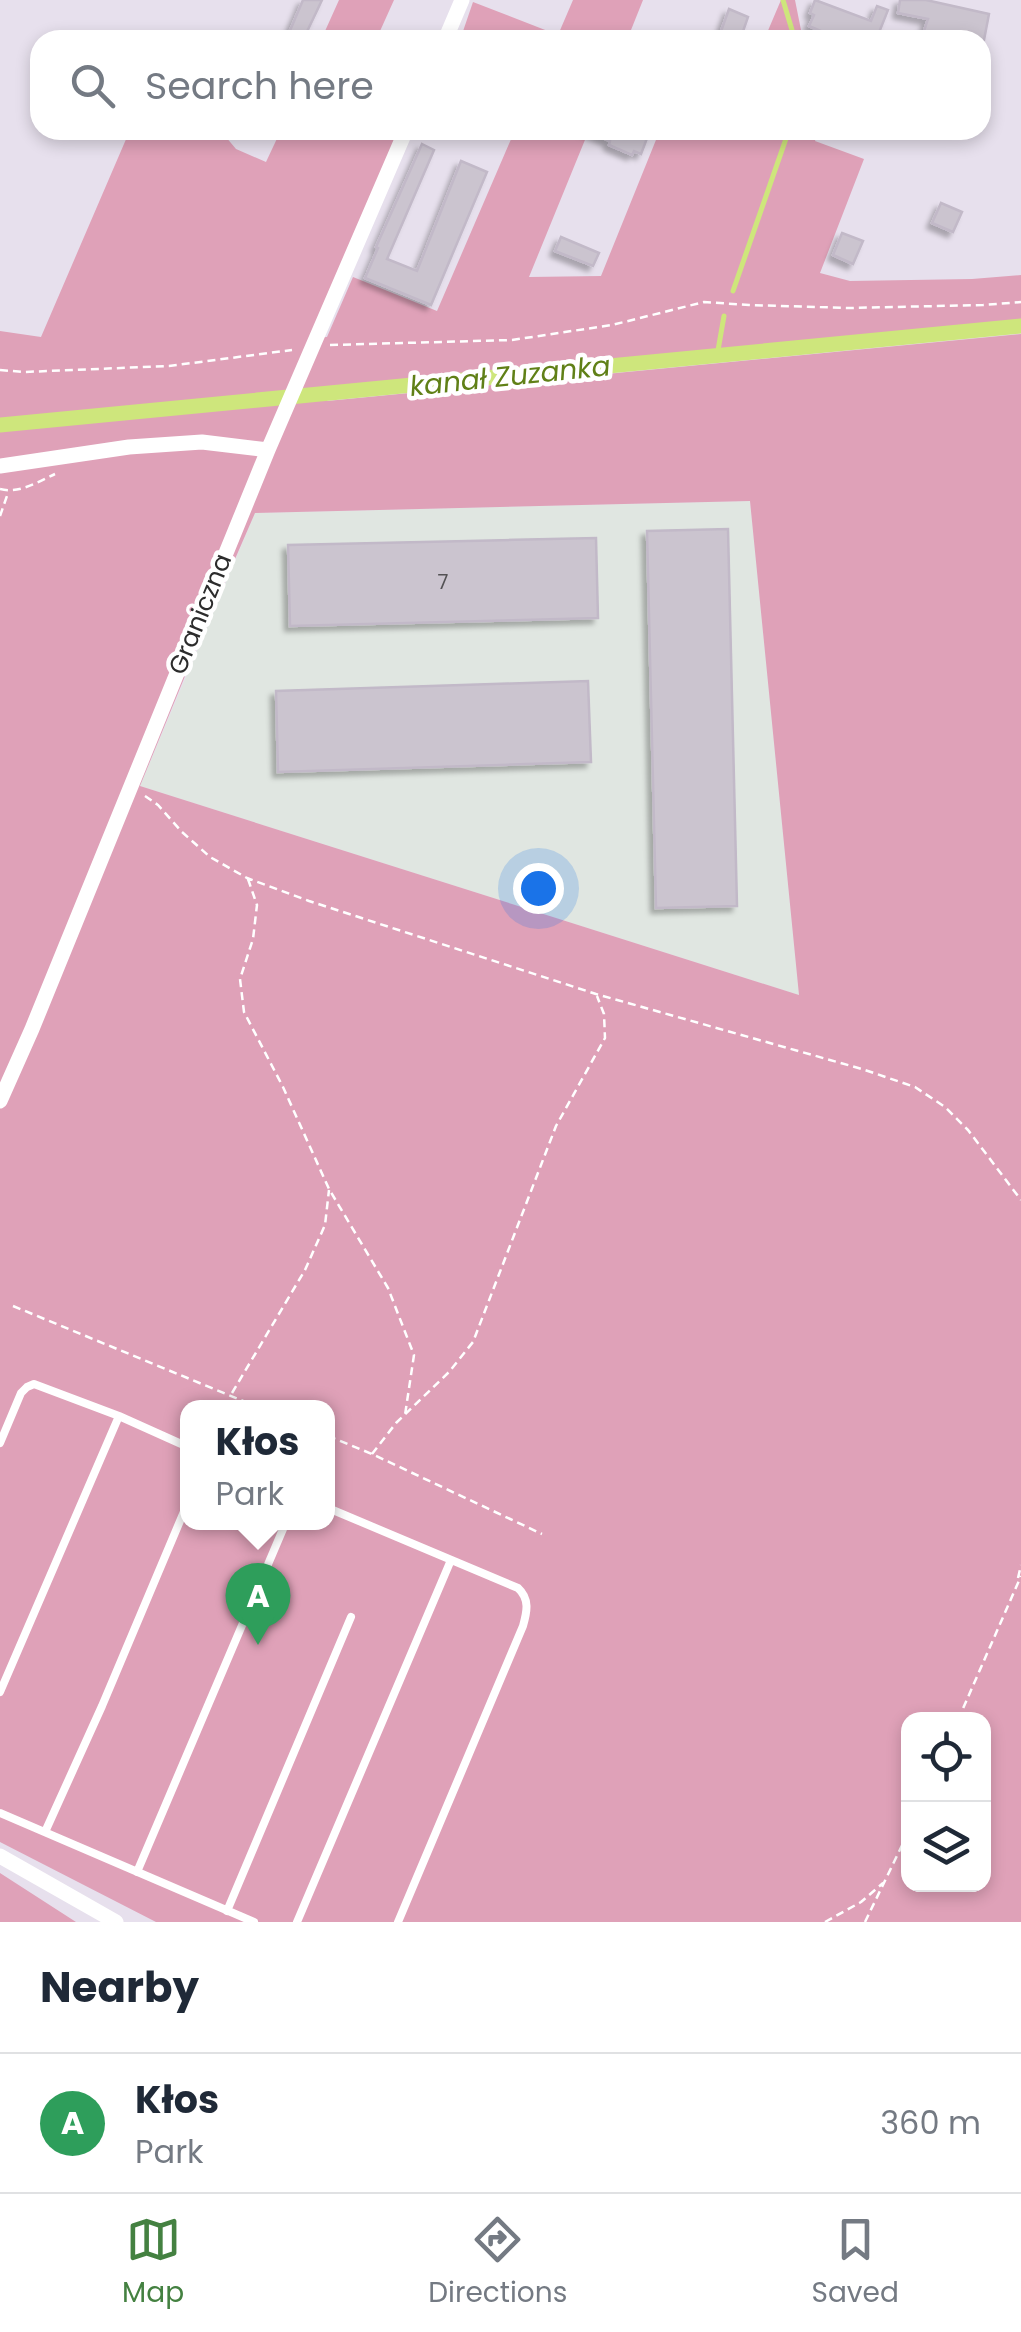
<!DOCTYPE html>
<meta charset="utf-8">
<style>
:root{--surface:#fff;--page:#f6f6f7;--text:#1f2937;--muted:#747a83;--line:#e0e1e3;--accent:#448141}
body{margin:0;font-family:Poppins,sans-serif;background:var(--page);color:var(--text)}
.controls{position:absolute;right:30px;bottom:30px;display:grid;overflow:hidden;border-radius:20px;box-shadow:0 5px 15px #0003}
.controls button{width:90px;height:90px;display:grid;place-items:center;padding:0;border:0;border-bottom:2px solid var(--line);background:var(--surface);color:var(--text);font:50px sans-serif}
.you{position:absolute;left:538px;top:888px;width:35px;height:35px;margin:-25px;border:8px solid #fff;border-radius:50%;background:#1a73e8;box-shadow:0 0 0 15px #1a73e833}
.badge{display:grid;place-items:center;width:65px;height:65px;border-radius:50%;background:var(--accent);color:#fff;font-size:32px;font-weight:700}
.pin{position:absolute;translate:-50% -82px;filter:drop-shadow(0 2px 5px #0008)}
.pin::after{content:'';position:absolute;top:52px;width:35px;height:30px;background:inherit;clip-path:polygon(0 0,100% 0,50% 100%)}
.popup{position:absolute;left:180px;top:1400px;width:155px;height:130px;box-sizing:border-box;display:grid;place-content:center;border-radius:20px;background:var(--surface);filter:drop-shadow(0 2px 8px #0005);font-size:32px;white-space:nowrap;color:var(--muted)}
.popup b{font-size:38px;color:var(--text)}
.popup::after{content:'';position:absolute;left:50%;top:100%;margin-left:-20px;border:20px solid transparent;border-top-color:var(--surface)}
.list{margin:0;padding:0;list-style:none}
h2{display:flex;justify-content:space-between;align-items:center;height:130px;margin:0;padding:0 40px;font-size:42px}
h2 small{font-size:32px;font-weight:400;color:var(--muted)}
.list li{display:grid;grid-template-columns:65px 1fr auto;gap:30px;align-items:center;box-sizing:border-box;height:140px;padding:0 40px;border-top:2px solid var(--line)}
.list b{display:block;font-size:38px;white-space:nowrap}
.list p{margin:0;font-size:32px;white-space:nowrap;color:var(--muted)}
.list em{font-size:32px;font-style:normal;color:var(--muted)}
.icon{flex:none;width:55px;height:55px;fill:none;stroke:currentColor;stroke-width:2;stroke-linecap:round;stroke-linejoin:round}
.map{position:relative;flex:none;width:1021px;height:1922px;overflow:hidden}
.search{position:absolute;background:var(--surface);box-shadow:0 5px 15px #0003;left:30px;right:30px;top:30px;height:110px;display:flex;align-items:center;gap:25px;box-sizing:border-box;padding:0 35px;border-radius:30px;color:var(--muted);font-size:38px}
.sheet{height:270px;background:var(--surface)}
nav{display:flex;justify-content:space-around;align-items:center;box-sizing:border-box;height:140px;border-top:2px solid var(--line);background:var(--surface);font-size:28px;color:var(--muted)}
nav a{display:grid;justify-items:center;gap:5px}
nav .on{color:var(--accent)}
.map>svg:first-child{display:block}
.industrial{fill:#e0e6e1}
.green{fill:#dfa1b8;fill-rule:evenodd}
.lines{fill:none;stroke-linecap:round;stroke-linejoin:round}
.stream{stroke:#cee67c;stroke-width:5}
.canal{stroke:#cee67c;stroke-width:15}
.building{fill:#cbc4cf;stroke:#c2b9c8;stroke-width:2.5;filter:url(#shadow)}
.path{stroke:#fff;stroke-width:2.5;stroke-dasharray:8 5;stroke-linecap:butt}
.service{stroke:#fff;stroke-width:8}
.minor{stroke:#fff;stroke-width:15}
.labels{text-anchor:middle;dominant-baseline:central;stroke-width:9;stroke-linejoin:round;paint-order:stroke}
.number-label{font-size:20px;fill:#545255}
.street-label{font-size:25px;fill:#2c2c2c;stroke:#fff}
.water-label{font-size:28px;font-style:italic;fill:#608017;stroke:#fff}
</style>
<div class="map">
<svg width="1021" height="1922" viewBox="0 0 1021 1922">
<defs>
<filter id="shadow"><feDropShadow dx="-5" dy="5" stdDeviation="2.5" flood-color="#0004"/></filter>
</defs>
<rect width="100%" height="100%" fill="#e7e0ed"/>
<!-- industrial -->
<path class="industrial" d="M 750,501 L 799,995 L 140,786 L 255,513 Z"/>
<!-- green -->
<path class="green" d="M 339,0 L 394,0 L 376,40 L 321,40 Z
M 573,0 L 643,0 L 627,40 L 460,40 L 473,2 L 558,35 Z
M 781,0 L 795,0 L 802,35 L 816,40 L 764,40 Z
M 130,130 L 220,130 L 236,149 L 266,162 L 281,130 L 401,130 L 309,338 L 327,337 L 353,277 L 437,311 L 515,130 L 589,130 L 529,277 L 601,276 L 660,130 L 819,130 L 815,141 L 864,159 L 820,273 L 850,281 L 972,279 L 1021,275 L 1021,321 L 332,390 L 327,401 L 1021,334 L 1021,1922 L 156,1922 L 0,1842 L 0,331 L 41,337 ZM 750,501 L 799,995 L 140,786 L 199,642 L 255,513 ZM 188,1408 L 328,1408 L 328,1522 L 188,1522 ZM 908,1720 L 984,1720 L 984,1884 L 908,1884 Z
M 0,1873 L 76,1922 L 0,1922 Z"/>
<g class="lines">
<!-- stream -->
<path class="stream" d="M 783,0 L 795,40
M 733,291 L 789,130
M 717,356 L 724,316"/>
<!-- canal -->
<path class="canal" d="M 0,425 L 1021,326"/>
</g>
<!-- building -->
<path class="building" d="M 303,0 L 322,0 L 303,40 L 286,40 Z
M 815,0 L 871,21 L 877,6 L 888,10 L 876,40 L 820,40 L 823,32 L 809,26 L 814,15 L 810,13 Z
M 900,0 L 926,0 L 989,14 L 984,40 L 921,40 L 928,19 L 898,13 Z
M 729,9 L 748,17 L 740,40 L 720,34 Z
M 584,130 L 641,130 L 649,133 L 641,154 L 634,151 L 632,155 L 609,145 L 610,141 Z
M 422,144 L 434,150 L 387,259 L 417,271 L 461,161 L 487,172 L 431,305 L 365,278 L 378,248 L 376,247 Z
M 941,203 L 962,212 L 953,232 L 932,223 Z
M 842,233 L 863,241 L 853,264 L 833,255 Z
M 561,237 L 599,253 L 593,266 L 555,251 Z
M 728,529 L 737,906 L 656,908 L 647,531 Z
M 596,538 L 598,618 L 290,626 L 288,545 Z
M 588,681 L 591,762 L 278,772 L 276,691 Z"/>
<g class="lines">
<!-- path -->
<path class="path" d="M 330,345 L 512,340 L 612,325 L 704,302 L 749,305 L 849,308 L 983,305 L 1021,302
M 0,370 L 24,372 L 169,366 L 292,350
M 0,489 C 19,494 38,482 55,474
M 0,516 L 8,493
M 145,796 L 158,805 L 182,832 L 210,857 L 247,878 L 309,901 L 596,994 L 862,1069 L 915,1087 L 945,1107 L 968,1130 L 1021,1200
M 248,879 L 257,905 L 253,939 L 240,979 L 244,1012 L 283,1087 L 329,1189 L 388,1288 L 414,1355 L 405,1415
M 13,1306 L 260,1408
M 232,1393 L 305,1270 L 325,1225 L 329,1190
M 328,1436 L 372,1454 L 542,1534
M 372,1454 L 396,1423 L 449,1372 L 473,1342 L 556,1126 L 605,1038 L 604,1014 L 597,996
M 1018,1578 L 1021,1565
M 958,1720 L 1021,1576
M 825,1922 L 861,1902 L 883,1883
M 865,1922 L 908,1833"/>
<!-- service -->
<path class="service" d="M 0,1443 L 21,1393 L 27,1387 L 34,1384 L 119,1416 L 188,1447
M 328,1508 L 518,1588 C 530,1599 527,1612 523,1626 L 398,1922
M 0,1692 L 119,1416
M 0,1813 L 254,1922
M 45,1832 L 102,1706 L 188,1502
M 137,1872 L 286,1522
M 227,1911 L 351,1617
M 297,1922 L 451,1560"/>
<!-- minor -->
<path class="minor" d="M 445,40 L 462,0
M 0,466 L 129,447 L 202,442 L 268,450
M 0,1101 L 32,1029 L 268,450 L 406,130
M 0,1856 L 116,1922"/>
</g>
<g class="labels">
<!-- number labels -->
<g class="number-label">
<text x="443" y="582">7</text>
</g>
<!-- street labels -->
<g class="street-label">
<text transform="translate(200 614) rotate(-68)">Graniczna</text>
</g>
<!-- water labels -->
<g class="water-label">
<text transform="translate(510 376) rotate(-6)">kanał Zuzanka</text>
</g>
</g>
</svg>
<div class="controls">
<button><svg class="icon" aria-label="locate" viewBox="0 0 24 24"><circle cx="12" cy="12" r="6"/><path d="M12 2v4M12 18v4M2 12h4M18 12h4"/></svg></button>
<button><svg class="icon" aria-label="layers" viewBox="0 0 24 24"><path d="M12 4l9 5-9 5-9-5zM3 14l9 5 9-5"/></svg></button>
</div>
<div class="you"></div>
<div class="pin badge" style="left:258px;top:1645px;background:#2e9e5b">A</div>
<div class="popup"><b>Kłos</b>Park</div>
<div class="search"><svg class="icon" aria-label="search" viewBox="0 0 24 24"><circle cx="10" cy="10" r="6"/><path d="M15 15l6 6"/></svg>Search here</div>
</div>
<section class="sheet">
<h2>Nearby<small></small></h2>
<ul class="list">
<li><span class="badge" style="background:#2e9e5b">A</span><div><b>Kłos</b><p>Park</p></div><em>360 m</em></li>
</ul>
</section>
<nav>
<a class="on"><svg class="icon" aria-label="map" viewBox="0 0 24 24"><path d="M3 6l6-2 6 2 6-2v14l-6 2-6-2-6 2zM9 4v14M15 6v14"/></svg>Map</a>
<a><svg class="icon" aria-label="directions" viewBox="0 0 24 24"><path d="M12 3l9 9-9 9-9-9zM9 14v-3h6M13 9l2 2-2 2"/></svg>Directions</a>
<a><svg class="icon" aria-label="saved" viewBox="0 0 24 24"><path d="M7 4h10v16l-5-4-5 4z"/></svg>Saved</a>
</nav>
